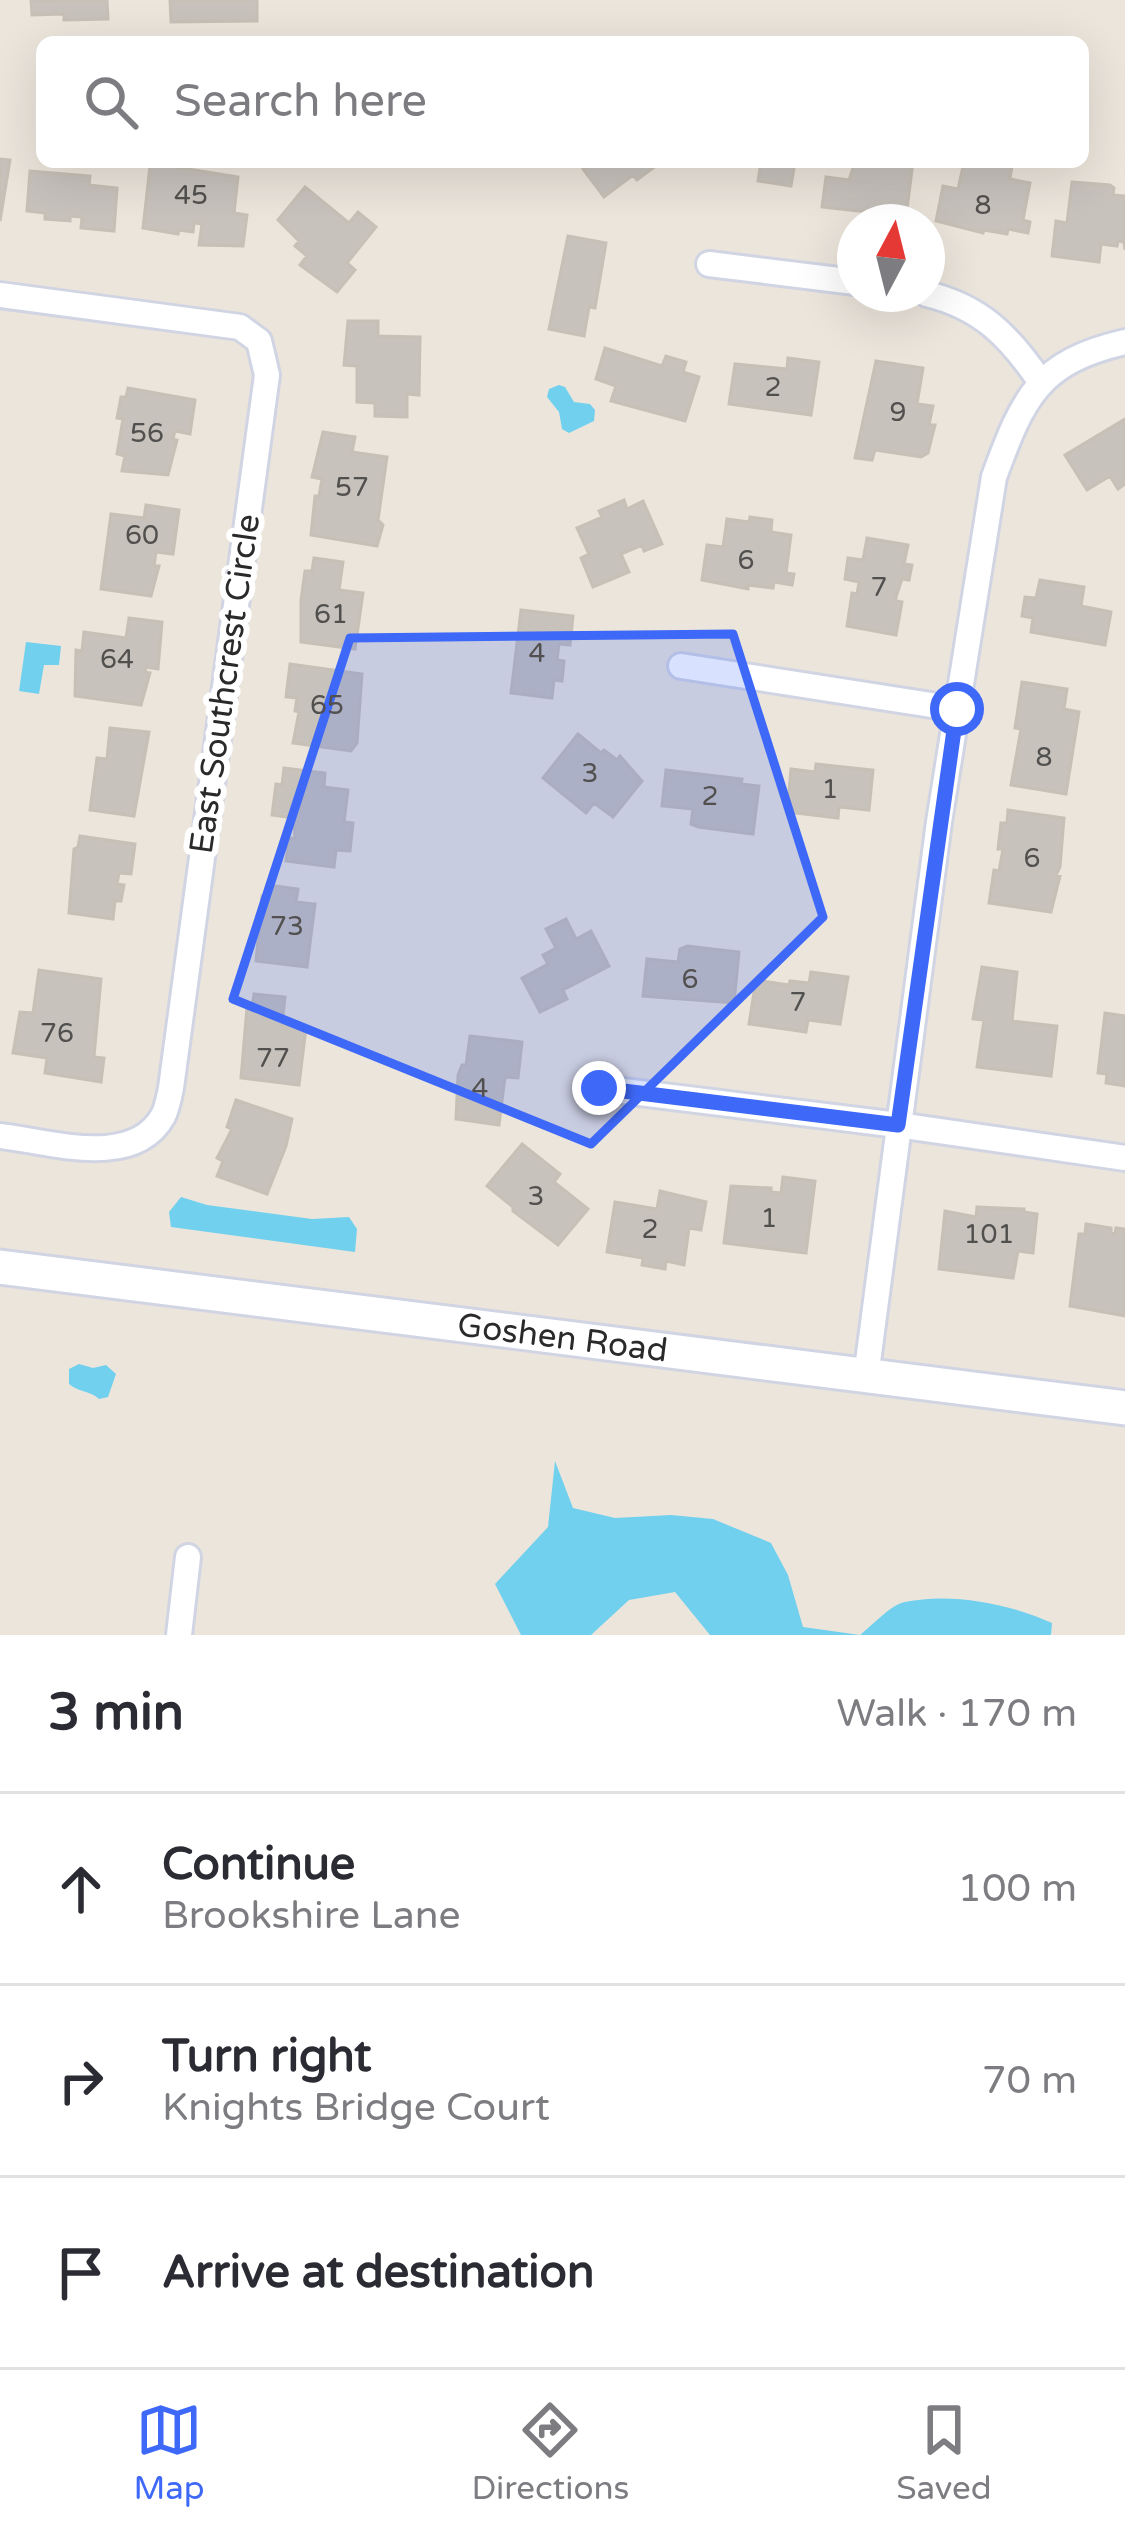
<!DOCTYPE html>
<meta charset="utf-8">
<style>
:root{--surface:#fff;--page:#f2f2f3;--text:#2b2b33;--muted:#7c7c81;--line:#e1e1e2;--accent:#3e68f7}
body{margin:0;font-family:"Varela Round",sans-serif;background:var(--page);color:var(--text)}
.compass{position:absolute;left:837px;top:204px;width:108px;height:108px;border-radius:50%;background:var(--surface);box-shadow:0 12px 48px #0002;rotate:7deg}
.stop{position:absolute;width:36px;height:36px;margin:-27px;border:9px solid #3e68f7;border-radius:50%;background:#fff}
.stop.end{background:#3e68f7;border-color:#fff;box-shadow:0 3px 12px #0008}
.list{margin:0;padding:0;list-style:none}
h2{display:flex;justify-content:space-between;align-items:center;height:156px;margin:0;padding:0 48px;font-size:51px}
h2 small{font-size:39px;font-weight:400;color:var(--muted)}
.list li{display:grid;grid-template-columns:78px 1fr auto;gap:36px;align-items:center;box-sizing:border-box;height:192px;padding:0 48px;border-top:3px solid var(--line)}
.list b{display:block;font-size:45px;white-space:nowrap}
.list p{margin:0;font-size:39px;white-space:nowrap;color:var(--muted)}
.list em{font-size:39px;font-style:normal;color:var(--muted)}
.icon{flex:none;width:66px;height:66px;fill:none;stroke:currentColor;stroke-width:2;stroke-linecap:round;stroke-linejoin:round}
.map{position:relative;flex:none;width:1125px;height:1635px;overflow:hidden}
.search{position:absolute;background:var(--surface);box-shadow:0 12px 48px #0002;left:36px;right:36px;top:36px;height:132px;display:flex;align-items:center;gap:30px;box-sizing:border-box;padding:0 42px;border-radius:18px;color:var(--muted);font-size:45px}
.sheet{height:732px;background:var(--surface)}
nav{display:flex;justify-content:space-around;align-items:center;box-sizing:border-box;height:168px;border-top:3px solid var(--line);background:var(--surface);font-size:33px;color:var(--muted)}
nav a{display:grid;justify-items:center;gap:6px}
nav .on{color:var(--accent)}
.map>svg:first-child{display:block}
.water{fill:#70d0ed}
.building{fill:#c7c2bc;stroke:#c7c0b6;stroke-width:3}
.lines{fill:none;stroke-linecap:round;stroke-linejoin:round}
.street-casing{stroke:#d1d5e3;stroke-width:30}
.secondary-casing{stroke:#d1d5e3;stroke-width:39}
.street{stroke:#fff;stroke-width:24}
.secondary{stroke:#fff;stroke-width:33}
.route{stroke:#3e68f7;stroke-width:15}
.marked{fill:#3e68f7;fill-opacity:0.2;stroke:#3e68f7;stroke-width:9;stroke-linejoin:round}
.labels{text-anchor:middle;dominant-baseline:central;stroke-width:12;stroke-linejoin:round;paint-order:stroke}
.number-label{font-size:27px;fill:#51504e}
.street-label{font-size:33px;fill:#2a2a2a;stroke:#fff}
</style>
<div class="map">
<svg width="1125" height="1635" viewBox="0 0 1125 1635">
<rect width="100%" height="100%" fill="#ece5dc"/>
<!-- water -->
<path class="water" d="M 559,385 L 565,387 L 574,402 L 590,404 L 595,410 L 594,421 L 569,433 L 562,429 L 559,412 L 547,397 L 549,389 Z
M 26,642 L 61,646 L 59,665 L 44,665 L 39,694 L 19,691 Z
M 181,1197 L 207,1205 L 312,1219 L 349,1217 L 357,1229 L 355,1252 L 171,1227 L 169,1212 Z
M 79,1364 L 93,1368 L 106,1365 L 116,1374 L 108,1397 L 99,1399 C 89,1390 78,1392 69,1384 L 69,1369 Z
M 555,1461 L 573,1508 L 615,1518 L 671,1515 L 713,1519 L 771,1543 L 788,1575 L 803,1627 L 860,1635 C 873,1625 890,1605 905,1602 C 951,1592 1011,1604 1052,1623 L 1051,1635 L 710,1635 L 675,1592 L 629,1600 L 591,1635 L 521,1635 L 495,1584 L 548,1527 Z"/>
<!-- building -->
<path class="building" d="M 31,0 L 107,0 L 108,19 L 64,20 L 64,14 L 32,15 Z
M 170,0 L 257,0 L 257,21 L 171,22 Z
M 0,159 L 10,160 L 0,221 Z
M 592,162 L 655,162 L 657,165 L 637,180 L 633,175 L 604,197 L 583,169 Z
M 757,162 L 795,162 L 791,186 L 758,181 L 761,162 Z
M 855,162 L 913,162 L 907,209 L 887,207 L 887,212 L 858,211 L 822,207 L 826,177 L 849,180 Z
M 964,162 L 1012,166 L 1010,179 L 1030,183 L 1023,220 L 1030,222 L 1028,233 L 1008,229 L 1007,234 L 984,230 L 983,233 L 936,221 L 943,186 L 958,189 Z
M 157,164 L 238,177 L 234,213 L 247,215 L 243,246 L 199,245 L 202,224 L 194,223 L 193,232 L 179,230 L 178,234 L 143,228 L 150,166 Z
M 30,171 L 90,176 L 89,185 L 117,188 L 114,231 L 81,228 L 82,217 L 70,216 L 70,221 L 45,219 L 45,213 L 27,211 Z
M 1072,182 L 1110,185 L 1114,188 L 1113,195 L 1125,196 L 1125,250 L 1124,242 L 1118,241 L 1117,246 L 1101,244 L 1099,262 L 1052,256 L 1056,221 L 1067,223 Z
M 305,187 L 349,223 L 358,212 L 376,227 L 347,263 L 355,270 L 337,292 L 300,265 L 307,256 L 295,246 L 299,241 L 278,220 Z
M 568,236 L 606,243 L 595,308 L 589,307 L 584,336 L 549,329 Z
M 348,321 L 378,321 L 378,336 L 420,337 L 419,395 L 407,394 L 407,417 L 375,416 L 375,403 L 357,402 L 357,366 L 344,365 Z
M 605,348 L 662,366 L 666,356 L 686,362 L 683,372 L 699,377 L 685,421 L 611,401 L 616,386 L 596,379 Z
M 788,358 L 819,362 L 811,415 L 729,404 L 735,364 L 787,369 Z
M 876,361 L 923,368 L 917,404 L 933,406 L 929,425 L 935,425 L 928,453 L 921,457 L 875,450 L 872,460 L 855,458 Z
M 128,388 L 195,400 L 190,434 L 175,431 L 173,439 L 177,440 L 168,475 L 122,471 L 125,456 L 117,454 L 123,419 L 117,418 L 121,397 L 126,397 Z
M 1125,419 L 1125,484 L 1118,489 L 1110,476 L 1087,490 L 1065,455 Z
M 323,432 L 355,437 L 352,452 L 387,457 L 378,520 L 383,525 L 377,546 L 311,535 L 315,496 L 319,496 L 322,479 L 312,477 Z
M 624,500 L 627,509 L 643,501 L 662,544 L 644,551 L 642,545 L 621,554 L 629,572 L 593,587 L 581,558 L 589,554 L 577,528 L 602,517 L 599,511 Z
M 146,505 L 179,510 L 173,554 L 156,552 L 154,566 L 159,566 L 151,596 L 101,589 L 111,514 L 144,518 Z
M 750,517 L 772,520 L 771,532 L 791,535 L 786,573 L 794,574 L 792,585 L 774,582 L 773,588 L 748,585 L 748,589 L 702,580 L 707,545 L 723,547 L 727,519 L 749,522 Z
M 867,538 L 908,545 L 904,564 L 912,565 L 909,580 L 902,579 L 896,597 L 896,601 L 902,602 L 896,635 L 847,626 L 852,593 L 857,594 L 859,582 L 845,579 L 848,558 L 863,560 Z
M 314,558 L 343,562 L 339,590 L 363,593 L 355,649 L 301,642 L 301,600 L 305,571 L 312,571 Z
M 1040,580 L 1084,587 L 1081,606 L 1111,612 L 1105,645 L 1031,632 L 1033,618 L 1022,616 L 1025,597 L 1036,598 Z
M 521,610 L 573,616 L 570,645 L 559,644 L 557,660 L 564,661 L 562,681 L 554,680 L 552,698 L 511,693 Z
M 129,618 L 162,622 L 158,669 L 146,667 L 145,672 L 150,673 L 141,705 L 75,696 L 76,650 L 82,651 L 84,632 L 126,638 Z
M 290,664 L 362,674 L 357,743 L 351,751 L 293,743 L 299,712 L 295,711 L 297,698 L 286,697 Z
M 1022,682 L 1067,689 L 1064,709 L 1079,712 L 1066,794 L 1011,785 L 1021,729 L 1015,728 Z
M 110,728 L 149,732 L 134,816 L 90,810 L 97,758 L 107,759 Z
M 578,734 L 601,753 L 604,750 L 617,760 L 620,756 L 642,781 L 613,817 L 594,803 L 586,813 L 543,778 Z
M 816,764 L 873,770 L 869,810 L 839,807 L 838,818 L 787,812 L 791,769 L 815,772 Z
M 284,768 L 325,773 L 324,787 L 348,790 L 344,822 L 353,823 L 350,851 L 336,850 L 334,867 L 286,861 L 289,838 L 295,839 L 294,818 L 272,815 L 276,784 L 282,785 Z
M 666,770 L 742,779 L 741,784 L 759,786 L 753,834 L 698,827 L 691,824 L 693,809 L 662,806 Z
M 1008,810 L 1064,818 L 1060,867 L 1056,875 L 1060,876 L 1051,912 L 989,903 L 994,870 L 999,871 L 1003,849 L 998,849 L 1001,823 L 1007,823 Z
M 80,836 L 135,844 L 131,874 L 119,873 L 117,884 L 124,885 L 121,901 L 115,901 L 113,919 L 69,913 L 74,849 L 78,847 Z
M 267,885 L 298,889 L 296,902 L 315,904 L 307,967 L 256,961 L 262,896 L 266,896 Z
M 566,919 L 576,939 L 591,931 L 609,966 L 563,990 L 567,999 L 540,1012 L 522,978 L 548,964 L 543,955 L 556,948 L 546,929 Z
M 687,946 L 739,952 L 734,1003 L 643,996 L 647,959 L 678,962 L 680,949 Z
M 982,967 L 1017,972 L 1012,1021 L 1057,1026 L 1051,1076 L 977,1067 L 984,1020 L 973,1019 Z
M 39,970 L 101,979 L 94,1057 L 104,1058 L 101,1082 L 45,1073 L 47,1058 L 13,1053 L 20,1012 L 33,1013 Z
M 811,972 L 848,977 L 840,1024 L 808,1020 L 806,1032 L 749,1024 L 756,980 L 789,985 L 790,981 L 809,983 Z
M 254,994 L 285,997 L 282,1025 L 306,1028 L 299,1085 L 241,1078 L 247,1007 L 252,1008 Z
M 1105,1013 L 1125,1016 L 1125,1086 L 1106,1083 L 1107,1074 L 1098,1073 Z
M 470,1036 L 522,1042 L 518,1078 L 505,1077 L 499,1125 L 456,1119 L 458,1075 L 462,1065 L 466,1065 Z
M 236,1100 L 292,1119 L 286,1146 L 267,1194 L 217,1176 L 223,1161 L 217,1158 L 232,1129 L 227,1127 Z
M 522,1144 L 560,1174 L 554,1182 L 588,1209 L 558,1245 L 513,1211 L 513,1207 L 487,1186 Z
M 783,1177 L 815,1181 L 806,1253 L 724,1243 L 731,1186 L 771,1188 L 771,1192 L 781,1193 Z
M 660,1191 L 706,1202 L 701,1230 L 689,1228 L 684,1265 L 666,1261 L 665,1269 L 642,1265 L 643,1258 L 607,1252 L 615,1202 L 657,1209 Z
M 977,1207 L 1024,1209 L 1024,1212 L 1037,1214 L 1033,1253 L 1018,1251 L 1013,1278 L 939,1269 L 945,1211 L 976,1217 Z
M 1086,1224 L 1111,1228 L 1111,1233 L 1115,1234 L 1116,1228 L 1125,1229 L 1125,1316 L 1070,1306 L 1079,1234 L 1085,1234 Z"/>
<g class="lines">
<!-- street casing -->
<g class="street-casing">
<path id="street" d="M 709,264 L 855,282
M 927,294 C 981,307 1009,336 1040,381
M 0,295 L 240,327 L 259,341 L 267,375 L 171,1088 C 169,1097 167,1109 163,1116 C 133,1170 48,1141 0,1136
M 681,666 L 957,709
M 599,1088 L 898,1125 L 1125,1158
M 866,1377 L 939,822 L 994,477 C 1023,398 1038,362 1125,342
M 179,1635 L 188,1557"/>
</g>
<!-- secondary casing -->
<g class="secondary-casing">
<g id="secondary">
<path id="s1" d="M 0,1267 L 1125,1408"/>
</g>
</g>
<!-- street -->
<use href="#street" class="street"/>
<!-- secondary -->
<use href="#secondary" class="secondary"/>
</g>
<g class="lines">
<!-- route -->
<path class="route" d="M 599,1088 L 898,1125 L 957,709"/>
</g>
<!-- marked area -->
<path class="marked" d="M 733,634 L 823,917 L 591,1144 L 233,999 L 350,638 Z"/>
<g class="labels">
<!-- number labels -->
<g class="number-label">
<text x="191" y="195">45</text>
<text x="983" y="205">8</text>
<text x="773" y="387">2</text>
<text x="898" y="412">9</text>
<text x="147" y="433">56</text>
<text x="352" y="487">57</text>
<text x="142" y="535">60</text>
<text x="746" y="560">6</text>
<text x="879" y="587">7</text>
<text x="331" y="614">61</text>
<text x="537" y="653">4</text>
<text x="117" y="659">64</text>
<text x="327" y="705">65</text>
<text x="1044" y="757">8</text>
<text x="590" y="773">3</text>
<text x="830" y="789">1</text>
<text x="710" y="796">2</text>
<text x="1032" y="858">6</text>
<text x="287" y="926">73</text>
<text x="690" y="979">6</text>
<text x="798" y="1002">7</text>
<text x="57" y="1033">76</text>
<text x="273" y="1058">77</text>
<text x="480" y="1088">4</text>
<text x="536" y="1196">3</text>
<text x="769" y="1218">1</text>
<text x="650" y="1229">2</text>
<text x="989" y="1234">101</text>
</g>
<!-- street labels -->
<g class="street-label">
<text transform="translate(225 684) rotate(-82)">East Southcrest Circle</text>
<text stroke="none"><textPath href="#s1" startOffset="567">Goshen Road</textPath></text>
</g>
</g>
</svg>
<svg class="compass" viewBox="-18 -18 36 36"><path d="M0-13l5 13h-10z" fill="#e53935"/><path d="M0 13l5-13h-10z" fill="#7c7c81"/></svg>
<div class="stop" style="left:957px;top:709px"></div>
<div class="stop end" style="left:599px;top:1088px"></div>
<div class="search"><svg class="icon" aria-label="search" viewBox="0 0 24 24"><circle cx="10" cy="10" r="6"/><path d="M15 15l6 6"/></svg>Search here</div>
</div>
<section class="sheet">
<h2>3 min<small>Walk · 170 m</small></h2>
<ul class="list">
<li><svg class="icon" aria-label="ahead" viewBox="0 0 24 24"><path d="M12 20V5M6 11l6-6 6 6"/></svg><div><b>Continue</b><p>Brookshire Lane</p></div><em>100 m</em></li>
<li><svg class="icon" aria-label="right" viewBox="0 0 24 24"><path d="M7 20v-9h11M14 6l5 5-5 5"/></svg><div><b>Turn right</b><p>Knights Bridge Court</p></div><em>70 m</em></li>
<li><svg class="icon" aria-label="arrive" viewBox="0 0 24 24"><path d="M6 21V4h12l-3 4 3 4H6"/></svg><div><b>Arrive at destination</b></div></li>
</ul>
</section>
<nav>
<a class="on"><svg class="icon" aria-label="map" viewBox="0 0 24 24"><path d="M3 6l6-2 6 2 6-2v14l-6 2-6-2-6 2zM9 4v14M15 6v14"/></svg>Map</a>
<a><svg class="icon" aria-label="directions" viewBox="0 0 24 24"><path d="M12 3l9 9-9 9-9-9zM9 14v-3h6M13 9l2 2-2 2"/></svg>Directions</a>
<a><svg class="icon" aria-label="saved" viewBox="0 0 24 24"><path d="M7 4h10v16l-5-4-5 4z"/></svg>Saved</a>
</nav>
